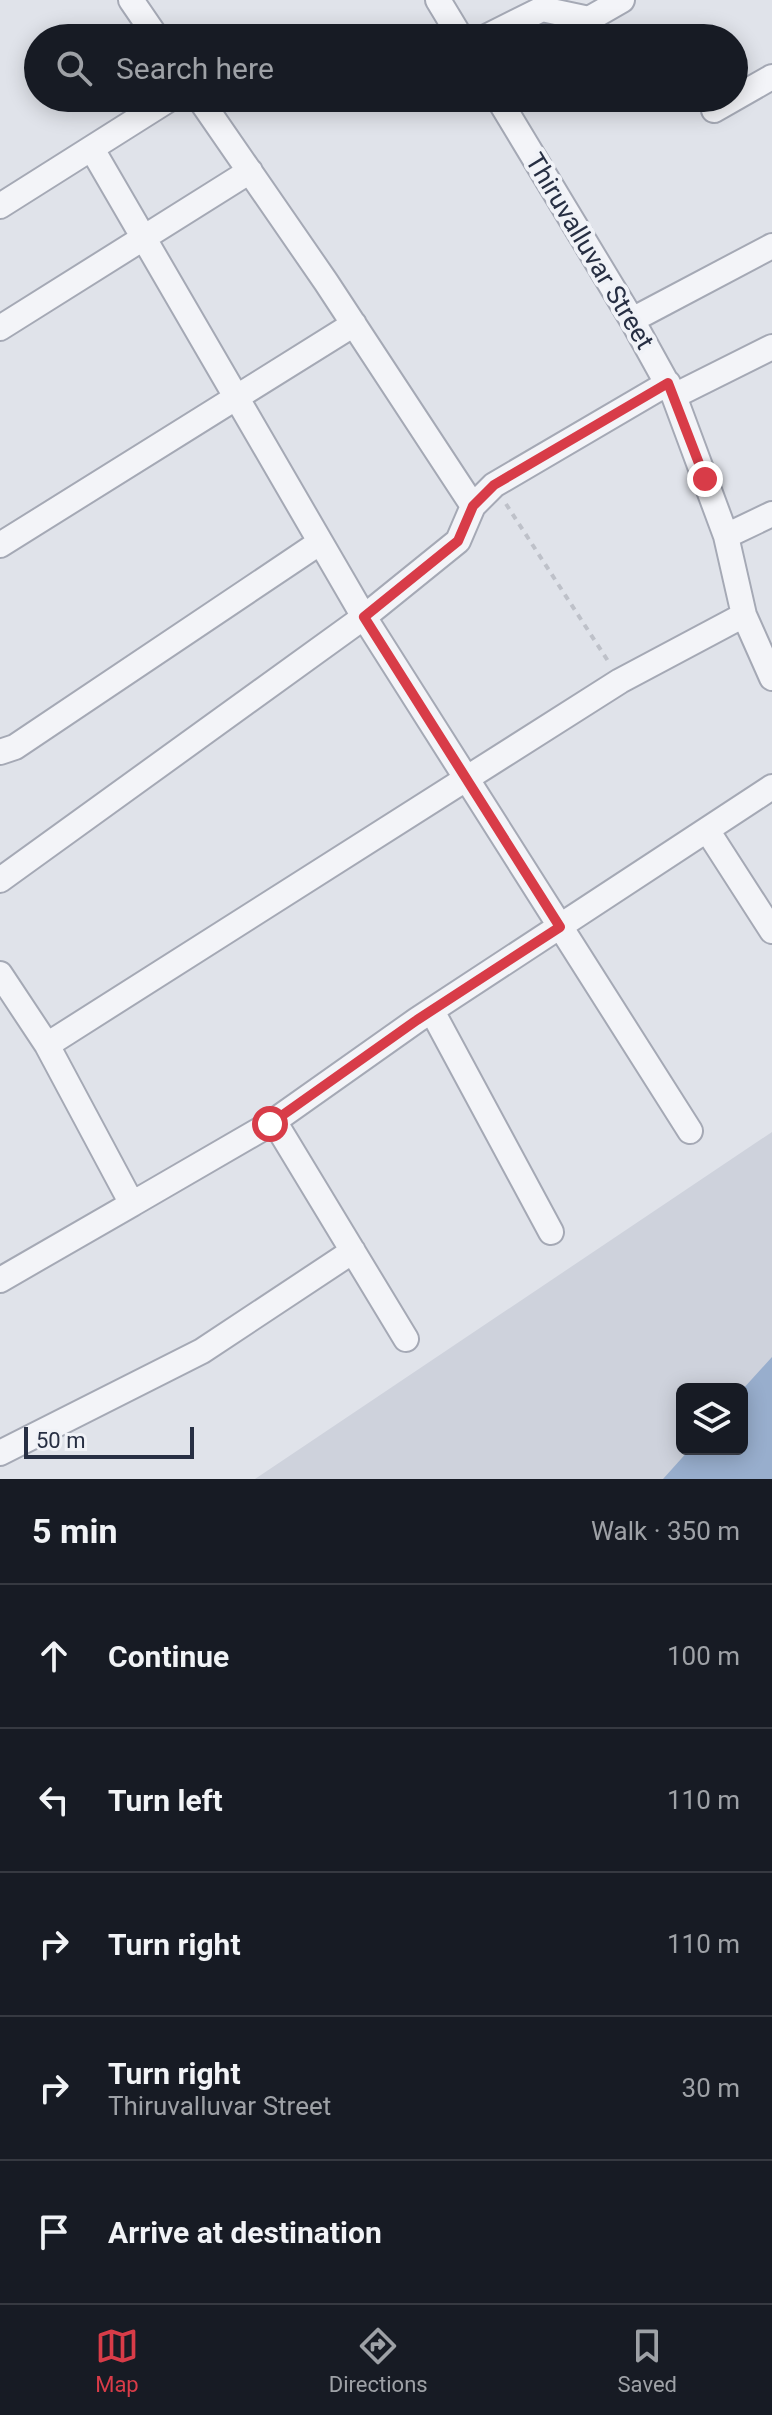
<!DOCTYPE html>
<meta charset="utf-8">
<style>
:root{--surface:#171b24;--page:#20242c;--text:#f1f3f6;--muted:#9ea1a6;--line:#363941;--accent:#d83c48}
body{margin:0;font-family:Roboto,sans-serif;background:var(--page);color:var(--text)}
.controls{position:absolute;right:24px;bottom:24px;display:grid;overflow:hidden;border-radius:12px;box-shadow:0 4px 20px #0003}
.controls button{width:72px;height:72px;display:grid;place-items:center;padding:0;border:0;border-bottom:2px solid var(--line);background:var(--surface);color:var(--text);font:40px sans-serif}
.scale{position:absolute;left:24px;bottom:20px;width:170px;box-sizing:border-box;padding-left:8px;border:4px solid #272f43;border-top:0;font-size:22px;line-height:28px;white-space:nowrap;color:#272f43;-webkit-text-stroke:6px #f0f2f7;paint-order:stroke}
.stop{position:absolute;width:24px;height:24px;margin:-18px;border:6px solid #d83c48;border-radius:50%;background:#fff}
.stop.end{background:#d83c48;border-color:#fff;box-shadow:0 2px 8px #0008}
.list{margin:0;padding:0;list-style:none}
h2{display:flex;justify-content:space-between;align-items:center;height:104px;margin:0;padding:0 32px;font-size:34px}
h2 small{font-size:26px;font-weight:400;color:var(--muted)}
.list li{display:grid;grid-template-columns:52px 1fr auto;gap:24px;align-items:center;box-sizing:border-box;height:144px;padding:0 32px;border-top:2px solid var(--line)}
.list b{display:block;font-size:30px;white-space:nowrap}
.list p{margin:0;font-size:26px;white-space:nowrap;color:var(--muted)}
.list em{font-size:26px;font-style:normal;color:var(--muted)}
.icon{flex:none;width:44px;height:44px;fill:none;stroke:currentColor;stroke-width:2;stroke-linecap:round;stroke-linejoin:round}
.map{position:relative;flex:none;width:772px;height:1479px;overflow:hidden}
.search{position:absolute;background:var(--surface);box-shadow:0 4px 20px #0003;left:24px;right:24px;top:24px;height:88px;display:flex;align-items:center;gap:20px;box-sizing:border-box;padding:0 28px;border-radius:44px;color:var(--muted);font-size:30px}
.sheet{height:824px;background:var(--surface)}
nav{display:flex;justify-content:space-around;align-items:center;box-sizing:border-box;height:112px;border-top:2px solid var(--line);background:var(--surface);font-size:22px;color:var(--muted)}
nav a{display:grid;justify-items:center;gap:4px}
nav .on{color:var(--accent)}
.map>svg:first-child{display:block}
.built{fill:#ced2dc;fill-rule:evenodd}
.water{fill:#98aecd}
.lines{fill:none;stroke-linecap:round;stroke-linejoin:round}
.minor-casing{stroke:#a5a9b5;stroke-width:28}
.path{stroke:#bec1c9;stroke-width:4;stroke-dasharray:6 6;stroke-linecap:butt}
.minor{stroke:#f3f4f8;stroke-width:24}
.route{stroke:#d83c48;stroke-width:10}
.labels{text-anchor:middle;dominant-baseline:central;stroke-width:8;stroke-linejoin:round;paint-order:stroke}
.street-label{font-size:26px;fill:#272f43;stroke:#f0f2f7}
</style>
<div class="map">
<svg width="772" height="1479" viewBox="0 0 772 1479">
<rect width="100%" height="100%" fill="#e0e3ea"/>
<!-- built -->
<path class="built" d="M 772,1132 L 772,1479 L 255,1479 ZM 682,1389 L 742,1389 L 742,1449 L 682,1449 Z"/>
<!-- water -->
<path class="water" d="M 772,1357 L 772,1479 L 663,1479 L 690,1449 L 742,1449 L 742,1390 Z"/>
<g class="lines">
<!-- minor casing -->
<g class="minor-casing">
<path id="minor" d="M 131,0 L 157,38
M 438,0 L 461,38
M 484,38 L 542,9 L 589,19 L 622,0
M 199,98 L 326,282 L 473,506
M 498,98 L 632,320 L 674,396 L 726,536 L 744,615 L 772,678
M 714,110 L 772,77
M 92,149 L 364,617 L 690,1131
M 0,206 L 171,98
M 632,320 L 772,246
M 0,328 L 250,171
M 674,396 L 772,347
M 726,536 L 772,514
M 0,545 L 354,324
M 0,752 L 15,747 L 319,543
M 707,830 L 772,931
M 0,880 L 364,617 L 458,541 L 473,506 L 494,485 L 668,383
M 0,974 L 47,1045 L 132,1204 L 270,1124 L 417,1020 L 772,787
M 432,1011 L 551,1232
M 47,1045 L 620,681 L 744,615
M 274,1121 L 406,1339
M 0,1280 L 132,1204
M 0,1453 L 202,1351 L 353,1251"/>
</g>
<!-- path -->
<path class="path" d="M 506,504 L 608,661"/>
<!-- minor -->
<use href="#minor" class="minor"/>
</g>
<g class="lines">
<!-- route -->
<path class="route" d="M 270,1124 L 417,1020 L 560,927 L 364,617 L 458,541 L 473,506 L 494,485 L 668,383 L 705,479"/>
</g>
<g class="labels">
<!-- street labels -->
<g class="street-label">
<text transform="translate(590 251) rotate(59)">Thiruvalluvar Street</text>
</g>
</g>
</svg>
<div class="controls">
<button><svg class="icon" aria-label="layers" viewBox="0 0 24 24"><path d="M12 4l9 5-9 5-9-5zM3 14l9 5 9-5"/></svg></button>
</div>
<div class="scale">50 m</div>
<div class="stop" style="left:270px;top:1124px"></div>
<div class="stop end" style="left:705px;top:479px"></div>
<div class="search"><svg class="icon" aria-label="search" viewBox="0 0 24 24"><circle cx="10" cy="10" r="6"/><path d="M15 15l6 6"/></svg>Search here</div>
</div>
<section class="sheet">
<h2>5 min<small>Walk · 350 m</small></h2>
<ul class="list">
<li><svg class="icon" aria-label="ahead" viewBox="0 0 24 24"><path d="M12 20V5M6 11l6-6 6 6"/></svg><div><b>Continue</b></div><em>100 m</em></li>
<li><svg class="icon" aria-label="left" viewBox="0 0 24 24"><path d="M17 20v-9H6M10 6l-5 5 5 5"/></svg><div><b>Turn left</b></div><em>110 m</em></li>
<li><svg class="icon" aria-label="right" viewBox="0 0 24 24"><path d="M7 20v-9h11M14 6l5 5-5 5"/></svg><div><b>Turn right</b></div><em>110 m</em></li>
<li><svg class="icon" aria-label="right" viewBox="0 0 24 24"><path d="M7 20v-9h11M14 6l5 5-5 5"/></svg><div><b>Turn right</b><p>Thiruvalluvar Street</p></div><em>30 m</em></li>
<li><svg class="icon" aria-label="arrive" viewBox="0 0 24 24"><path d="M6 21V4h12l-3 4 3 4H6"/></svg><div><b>Arrive at destination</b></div></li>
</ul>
</section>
<nav>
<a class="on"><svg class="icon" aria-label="map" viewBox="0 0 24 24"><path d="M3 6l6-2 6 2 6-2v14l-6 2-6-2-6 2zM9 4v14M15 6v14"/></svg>Map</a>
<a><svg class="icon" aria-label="directions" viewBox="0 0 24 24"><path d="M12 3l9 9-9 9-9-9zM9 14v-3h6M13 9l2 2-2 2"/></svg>Directions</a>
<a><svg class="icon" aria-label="saved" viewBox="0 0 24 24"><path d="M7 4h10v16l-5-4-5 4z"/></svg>Saved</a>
</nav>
